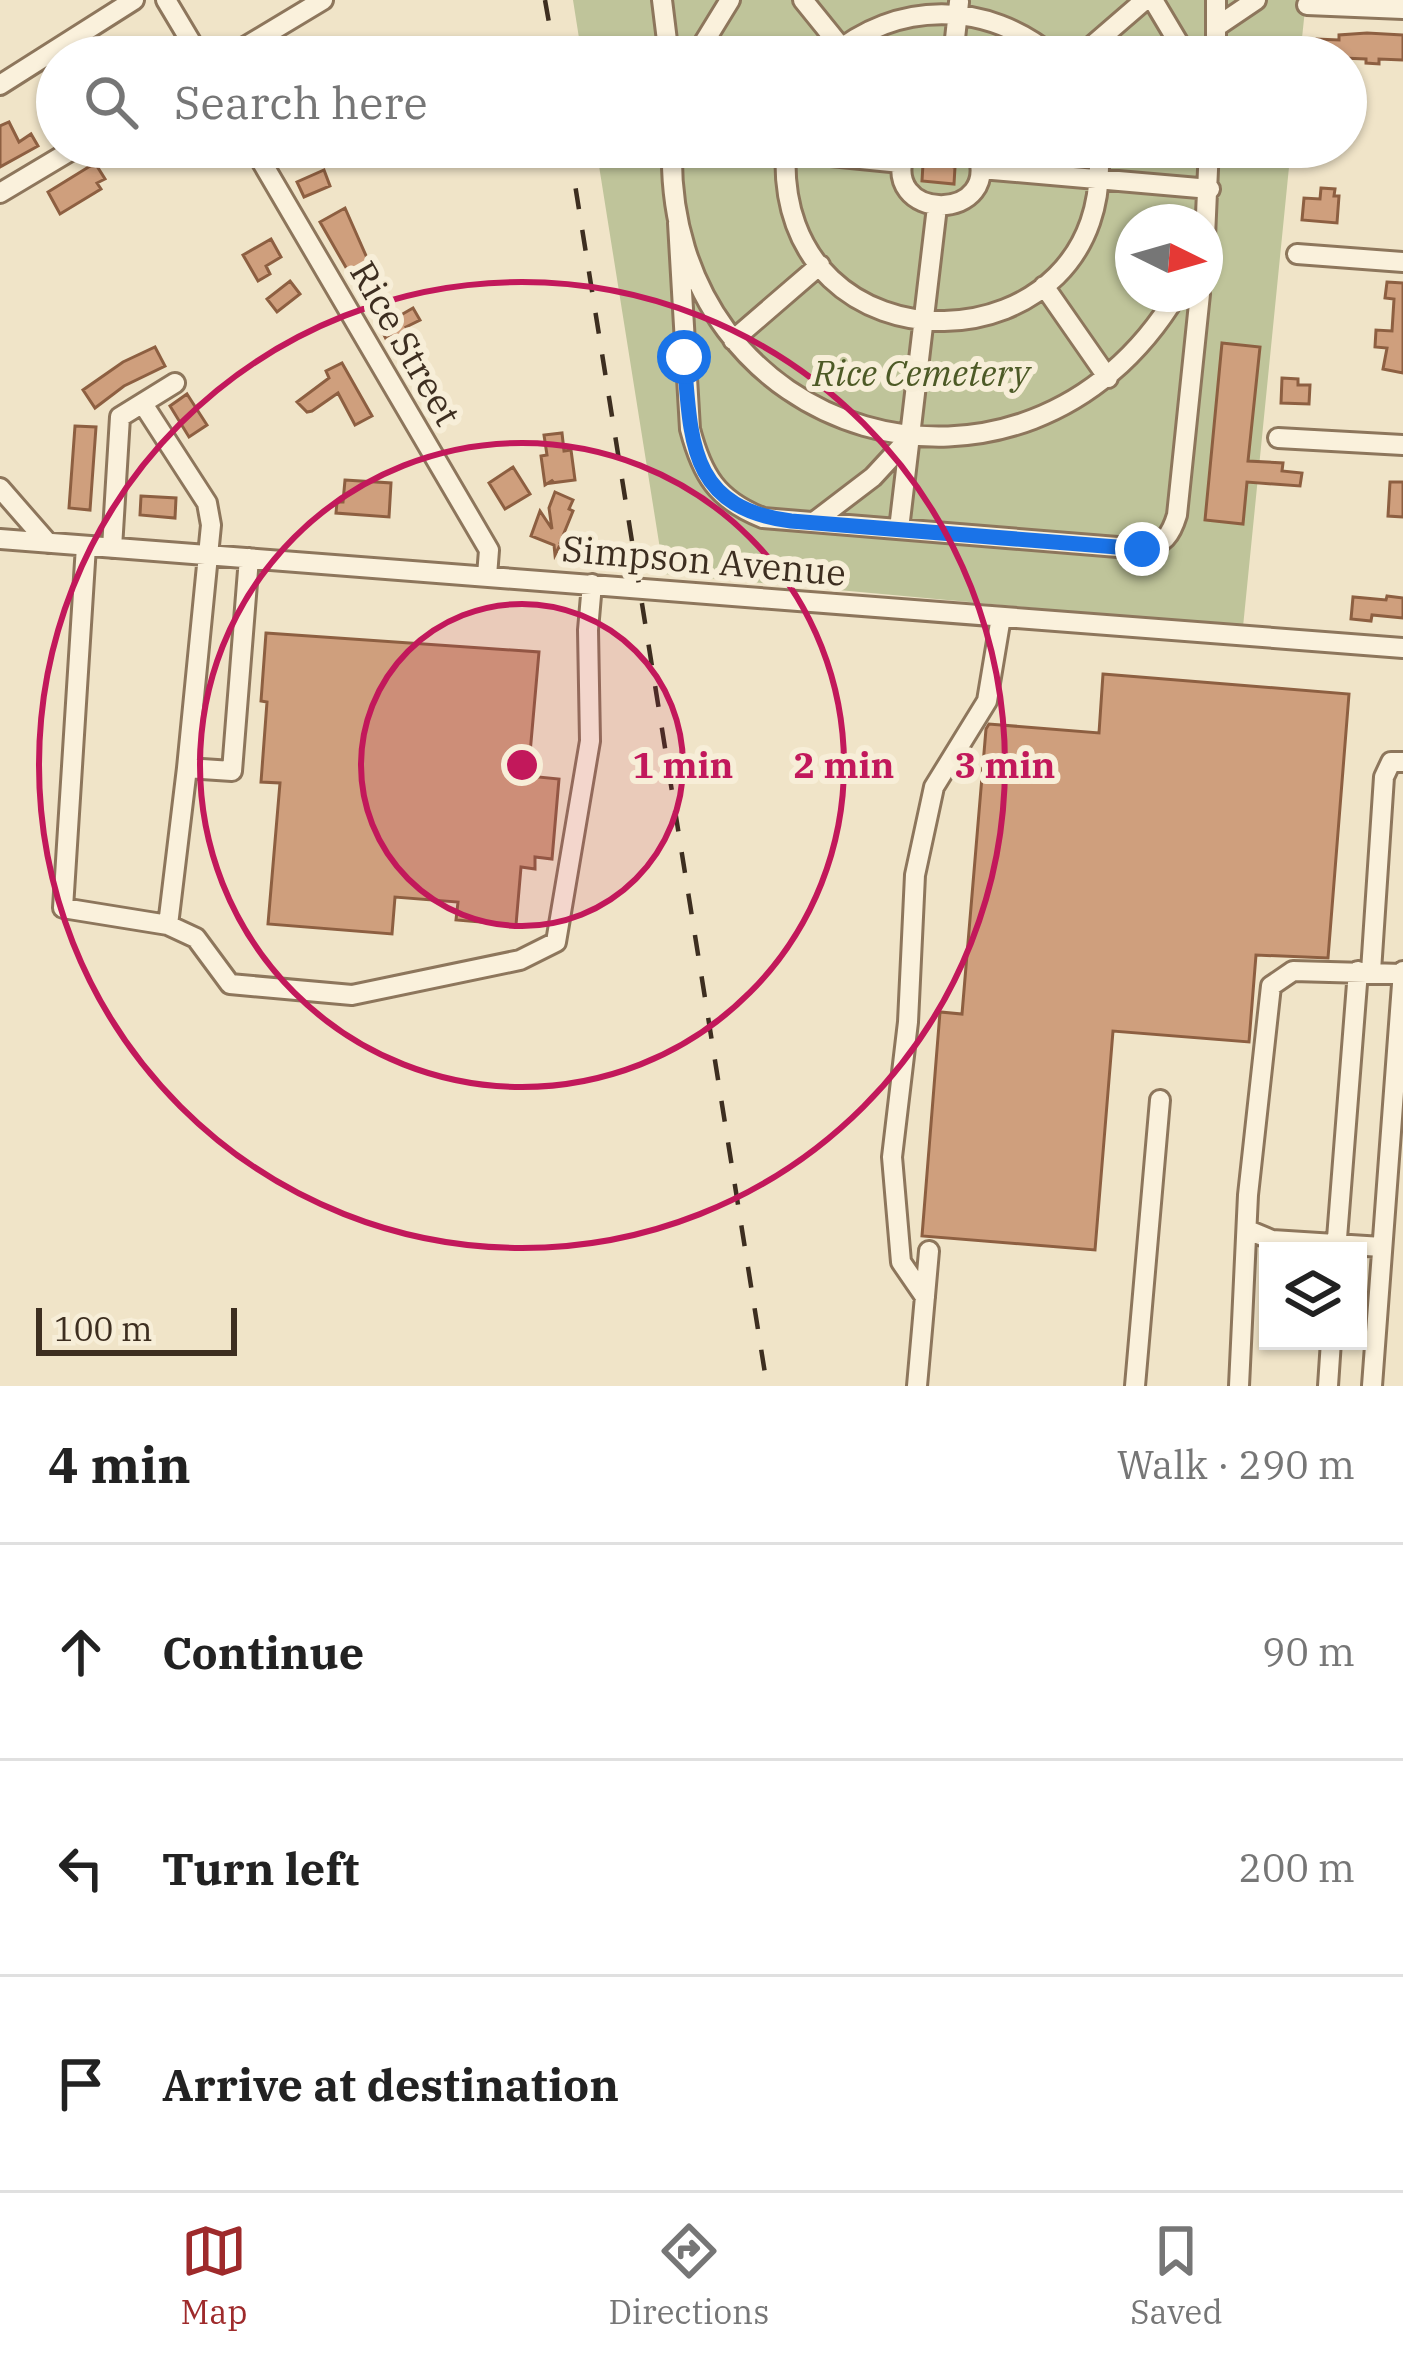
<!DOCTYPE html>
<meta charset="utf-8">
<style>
:root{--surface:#fff;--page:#f6f6f6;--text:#222;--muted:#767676;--line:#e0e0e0;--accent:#9e2a2b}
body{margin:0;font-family:"IBM Plex Serif",serif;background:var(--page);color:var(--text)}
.controls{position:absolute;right:36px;bottom:36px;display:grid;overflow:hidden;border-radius:0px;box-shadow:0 3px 9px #0004}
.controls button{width:108px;height:108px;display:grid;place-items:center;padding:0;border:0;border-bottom:3px solid var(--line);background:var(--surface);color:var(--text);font:60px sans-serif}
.compass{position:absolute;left:1115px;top:204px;width:108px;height:108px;border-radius:50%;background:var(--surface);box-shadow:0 3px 9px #0004;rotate:95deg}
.scale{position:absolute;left:36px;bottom:30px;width:201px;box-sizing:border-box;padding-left:12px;border:6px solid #3d2e20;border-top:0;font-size:33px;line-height:42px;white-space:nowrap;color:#3d2e20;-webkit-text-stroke:9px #f7eed8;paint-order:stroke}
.stop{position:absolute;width:36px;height:36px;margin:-27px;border:9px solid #1a73e8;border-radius:50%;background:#fff}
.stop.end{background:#1a73e8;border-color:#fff;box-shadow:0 3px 12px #0008}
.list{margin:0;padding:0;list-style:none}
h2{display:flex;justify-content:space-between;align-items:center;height:156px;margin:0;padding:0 48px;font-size:51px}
h2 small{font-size:39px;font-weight:400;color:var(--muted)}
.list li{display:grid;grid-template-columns:78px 1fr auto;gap:36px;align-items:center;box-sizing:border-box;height:216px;padding:0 48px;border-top:3px solid var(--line)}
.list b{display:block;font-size:45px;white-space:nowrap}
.list em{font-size:39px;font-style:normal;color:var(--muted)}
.icon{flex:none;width:66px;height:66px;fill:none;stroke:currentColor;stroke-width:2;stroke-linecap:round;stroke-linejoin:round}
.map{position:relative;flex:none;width:1403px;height:1386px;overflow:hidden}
.search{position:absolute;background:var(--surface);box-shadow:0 3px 9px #0004;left:36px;right:36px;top:36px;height:132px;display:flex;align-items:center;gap:30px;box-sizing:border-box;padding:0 42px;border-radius:66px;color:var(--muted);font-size:45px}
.sheet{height:804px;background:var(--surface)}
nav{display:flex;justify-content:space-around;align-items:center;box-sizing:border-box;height:168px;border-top:3px solid var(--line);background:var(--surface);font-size:33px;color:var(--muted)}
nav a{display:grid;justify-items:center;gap:6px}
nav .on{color:var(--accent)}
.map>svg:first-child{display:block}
.cemetery{fill:#bfc49a;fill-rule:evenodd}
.building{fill:#cf9f7d;stroke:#8d5f41;stroke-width:3}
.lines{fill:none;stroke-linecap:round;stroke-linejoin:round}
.minor-casing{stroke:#8d765c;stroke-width:24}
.minor{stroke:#faf1dc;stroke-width:18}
.rail{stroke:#3d2e20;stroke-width:4.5;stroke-dasharray:21 21;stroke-linecap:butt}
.route{stroke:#1a73e8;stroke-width:15}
.ring{fill:none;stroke:#c2185b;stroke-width:6}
.labels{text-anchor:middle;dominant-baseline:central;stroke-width:12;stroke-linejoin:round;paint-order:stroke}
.street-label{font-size:36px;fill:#3d2e20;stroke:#f7eed8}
.park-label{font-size:36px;font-style:italic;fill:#4d5a26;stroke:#f7eed8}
.centre{fill:#c2185b;stroke:#f7eed8;stroke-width:6}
.ring-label{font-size:36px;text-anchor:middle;font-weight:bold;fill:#c2185b;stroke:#f7eed8;stroke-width:12;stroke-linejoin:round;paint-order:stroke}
</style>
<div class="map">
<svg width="1403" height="1386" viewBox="0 0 1403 1386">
<rect width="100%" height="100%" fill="#f0e4c8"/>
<!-- cemetery -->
<path class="cemetery" d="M 573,0 L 1306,0 L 1300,57 L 582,57 Z
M 596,147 L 1291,147 L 1243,627 L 664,574 ZM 1133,222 L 1205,222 L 1205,294 L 1133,294 Z"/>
<!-- building -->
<path class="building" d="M 1367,33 L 1403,35 L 1403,60 L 1379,59 L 1379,64 L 1366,63 L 1366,59 L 1316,57 L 1317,39 L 1339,40 L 1339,35 Z
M 9,122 L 19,142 L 31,134 L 38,146 L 0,167 L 0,126 Z
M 932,151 L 950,152 L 948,166 L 955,167 L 954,184 L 922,181 L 923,164 L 931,165 Z
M 95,163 L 105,179 L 97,183 L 101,189 L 60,214 L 48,192 Z
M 324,170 L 330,186 L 304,197 L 297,182 Z
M 1321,188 L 1335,189 L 1334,196 L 1339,196 L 1337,223 L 1302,220 L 1304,198 L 1320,199 Z
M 345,208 L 371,267 L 352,278 L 320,222 Z
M 271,239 L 281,257 L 266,266 L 270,274 L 258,281 L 243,255 Z
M 290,281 L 300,294 L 277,312 L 267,299 Z
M 1387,282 L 1403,283 L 1403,373 L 1383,369 L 1387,348 L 1375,347 L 1376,330 L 1392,331 L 1394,299 L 1385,298 Z
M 413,308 L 420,320 L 406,327 L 411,335 L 395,344 L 391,336 L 386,339 L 380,327 Z
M 1222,343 L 1260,347 L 1248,461 L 1283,463 L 1282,471 L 1302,473 L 1300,486 L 1247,482 L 1243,524 L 1205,520 Z
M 155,347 L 165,366 L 124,386 L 95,408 L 83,390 L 123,362 Z
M 342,363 L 372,416 L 355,425 L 338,393 L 312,411 L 307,412 L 297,402 L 329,378 L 326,371 Z
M 1282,378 L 1298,379 L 1298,385 L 1310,385 L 1309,404 L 1281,403 Z
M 187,394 L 207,425 L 189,437 L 170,406 Z
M 75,426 L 96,427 L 90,510 L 69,508 Z
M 562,433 L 564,451 L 571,450 L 575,480 L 551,483 L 553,480 L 545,485 L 541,456 L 547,455 L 544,435 Z
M 513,467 L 530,494 L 505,509 L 489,483 Z
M 345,480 L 391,483 L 389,517 L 336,513 L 337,502 L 343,502 Z
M 1390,482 L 1403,482 L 1403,517 L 1388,516 Z
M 555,492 L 573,500 L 569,509 L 573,511 L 560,543 L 564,549 L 559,547 L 555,555 L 554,545 L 531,536 L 540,511 L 552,529 L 549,508 Z
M 141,496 L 176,498 L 175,518 L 140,515 Z
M 1387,596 L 1403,598 L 1403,618 L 1372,615 L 1371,621 L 1351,619 L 1353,597 L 1386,600 Z
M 266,633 L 539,652 L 528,776 L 559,779 L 552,859 L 535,857 L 535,869 L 521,867 L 516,925 L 456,920 L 458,902 L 395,897 L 392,934 L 268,924 L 280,783 L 261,782 L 267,702 L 261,701 Z
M 1103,674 L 1349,694 L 1328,958 L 1256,955 L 1249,1042 L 1113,1031 L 1095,1250 L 922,1236 L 940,1012 L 962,1014 L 986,729 L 989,724 L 1099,733 Z"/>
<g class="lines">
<!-- minor casing -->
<g class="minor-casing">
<path id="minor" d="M 166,0 L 200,57
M 662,0 L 669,57
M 803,0 L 841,47
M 1153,0 L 1187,57
M 1307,5 L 1403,9
M 1219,25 L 1256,0
M 228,57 L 323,0
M 695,57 L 730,0
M 830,57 C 897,0 986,0 1054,57
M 953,57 L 959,2
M 1079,57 L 1145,0
M 1216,57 L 1216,0
M 0,85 L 134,0
M 253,147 L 489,550 L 487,576
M 672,147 C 664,442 1025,547 1177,294
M 739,147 L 901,163
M 786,147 C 770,384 1120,374 1098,147
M 907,147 C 873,224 1009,225 975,147
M 981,169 L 1210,189
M 0,193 L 77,147
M 678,223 L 690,429 C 702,475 717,500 763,518 L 1142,549 C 1164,545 1171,535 1177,515 L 1200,294
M 1205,237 L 1209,147
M 1297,254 L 1403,262
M 1044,286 L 1108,378
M 733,340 L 820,265
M 143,404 L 207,503 L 211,525 L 187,768
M 1278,438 L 1403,445
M 0,488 L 48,543
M 814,522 L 873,477 L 909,438
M 899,529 L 937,207
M 0,539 L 1403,648
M 86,546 L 63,908 L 168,925 L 187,768 L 232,771 L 249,558
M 112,548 L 120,417 L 175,383
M 168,925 L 196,938 L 230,984 L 352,995 L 520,960 L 556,942 L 590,741 L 588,630 L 592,584
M 1371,971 L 1384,777 L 1391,762 L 1403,762
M 1248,1230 L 1272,1240 L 1382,1247
M 1336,1251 L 1358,971
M 925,1297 L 901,1262 L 892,1157 L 908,1022 L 915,875 L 934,787 L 987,701 L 1001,617
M 917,1386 L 929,1251
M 1135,1386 L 1160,1100
M 1239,1386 L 1248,1195 L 1271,986 L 1293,971 L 1403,974
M 1328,1386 L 1331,1341
M 1372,1386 L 1403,971"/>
</g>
<!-- minor -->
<use href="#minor" class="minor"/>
<!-- rail -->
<path class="rail" d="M 545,0 L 555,57
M 569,147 L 767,1386"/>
</g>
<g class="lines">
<!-- route -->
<path class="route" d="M 684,357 C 691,442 689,508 791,521 L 1142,549"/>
</g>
<!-- distance rings -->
<circle cx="522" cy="765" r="161" fill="#c2185b" fill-opacity=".12"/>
<g class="ring">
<circle cx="522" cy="765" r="161"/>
<circle cx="522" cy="765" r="322"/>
<circle cx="522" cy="765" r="483"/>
</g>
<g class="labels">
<!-- street labels -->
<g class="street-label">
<text transform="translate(406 343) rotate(60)">Rice Street</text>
<text transform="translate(704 560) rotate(5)">Simpson Avenue</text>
</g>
<!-- park labels -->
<g class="park-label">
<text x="921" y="372">Rice Cemetery</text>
</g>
</g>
<circle cx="522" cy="765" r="18" class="centre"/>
<g class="ring-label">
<text x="683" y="778">1 min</text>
<text x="844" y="778">2 min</text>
<text x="1005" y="778">3 min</text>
</g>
</svg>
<div class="controls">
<button><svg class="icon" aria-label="layers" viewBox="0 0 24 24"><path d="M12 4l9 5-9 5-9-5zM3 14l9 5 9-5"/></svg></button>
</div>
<svg class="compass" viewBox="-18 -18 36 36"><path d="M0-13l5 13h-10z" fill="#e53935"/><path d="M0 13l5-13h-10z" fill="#767676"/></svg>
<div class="scale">100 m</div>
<div class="stop" style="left:684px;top:357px"></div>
<div class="stop end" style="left:1142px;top:549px"></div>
<div class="search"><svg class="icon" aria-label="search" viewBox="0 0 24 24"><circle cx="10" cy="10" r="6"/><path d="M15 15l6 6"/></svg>Search here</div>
</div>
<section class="sheet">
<h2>4 min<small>Walk · 290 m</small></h2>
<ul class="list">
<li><svg class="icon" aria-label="ahead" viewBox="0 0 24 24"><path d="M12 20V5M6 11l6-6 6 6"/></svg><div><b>Continue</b></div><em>90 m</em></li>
<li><svg class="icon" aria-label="left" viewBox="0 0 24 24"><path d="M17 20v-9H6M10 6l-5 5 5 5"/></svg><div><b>Turn left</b></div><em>200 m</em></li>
<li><svg class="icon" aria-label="arrive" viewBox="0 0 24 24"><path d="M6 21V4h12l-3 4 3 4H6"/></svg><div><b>Arrive at destination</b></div></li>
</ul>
</section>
<nav>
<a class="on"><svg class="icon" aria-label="map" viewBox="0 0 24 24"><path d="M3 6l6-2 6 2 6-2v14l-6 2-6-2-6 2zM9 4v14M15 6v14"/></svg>Map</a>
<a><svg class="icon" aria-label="directions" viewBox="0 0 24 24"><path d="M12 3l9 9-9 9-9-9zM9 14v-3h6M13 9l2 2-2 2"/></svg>Directions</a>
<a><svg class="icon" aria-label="saved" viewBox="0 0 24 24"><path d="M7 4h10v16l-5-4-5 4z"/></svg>Saved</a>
</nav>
